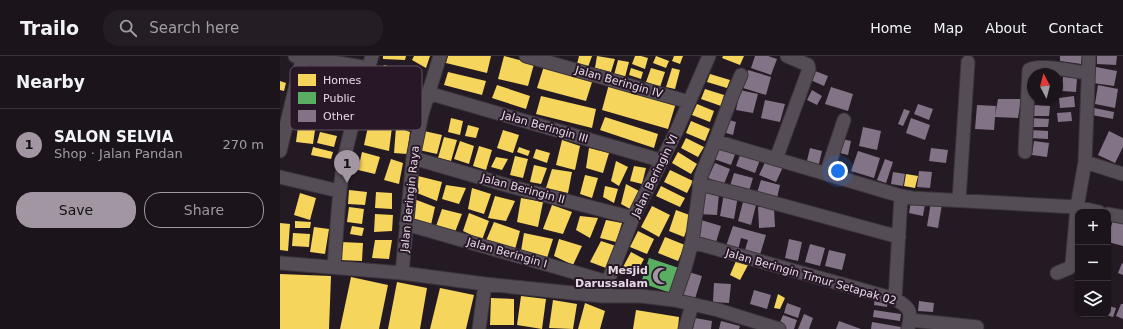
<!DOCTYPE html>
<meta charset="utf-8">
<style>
:root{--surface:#1b141b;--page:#241d24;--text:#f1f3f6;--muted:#a09ea3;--line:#39333a;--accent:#a196a1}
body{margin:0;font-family:"DejaVu Sans",sans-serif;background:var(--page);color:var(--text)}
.controls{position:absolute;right:12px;bottom:12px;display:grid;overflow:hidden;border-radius:8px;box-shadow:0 1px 3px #0004}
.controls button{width:36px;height:36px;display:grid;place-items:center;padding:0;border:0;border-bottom:1px solid var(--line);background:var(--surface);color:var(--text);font:20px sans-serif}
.compass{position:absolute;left:747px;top:12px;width:36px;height:36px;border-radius:50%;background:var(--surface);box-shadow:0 1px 3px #0004;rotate:353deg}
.you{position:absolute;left:558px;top:115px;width:14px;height:14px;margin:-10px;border:3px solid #fff;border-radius:50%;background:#1a73e8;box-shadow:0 0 0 6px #1a73e833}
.badge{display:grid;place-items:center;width:26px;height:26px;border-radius:50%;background:var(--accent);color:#111;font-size:13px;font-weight:700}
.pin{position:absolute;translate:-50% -33px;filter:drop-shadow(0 1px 2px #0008)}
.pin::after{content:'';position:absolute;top:21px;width:14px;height:12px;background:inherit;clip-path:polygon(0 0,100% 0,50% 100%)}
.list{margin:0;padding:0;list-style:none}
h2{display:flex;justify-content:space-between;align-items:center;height:52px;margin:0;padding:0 16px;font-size:17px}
h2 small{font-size:13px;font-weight:400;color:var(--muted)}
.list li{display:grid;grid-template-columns:26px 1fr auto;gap:12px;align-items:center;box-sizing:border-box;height:72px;padding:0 16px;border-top:1px solid var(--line)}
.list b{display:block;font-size:15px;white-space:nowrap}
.list p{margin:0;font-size:13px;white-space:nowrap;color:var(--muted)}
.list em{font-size:13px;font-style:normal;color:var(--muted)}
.actions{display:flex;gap:8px;padding:12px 16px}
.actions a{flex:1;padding:9px 0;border:1px solid var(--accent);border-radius:16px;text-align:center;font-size:14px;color:var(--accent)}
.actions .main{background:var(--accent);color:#111}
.icon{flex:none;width:22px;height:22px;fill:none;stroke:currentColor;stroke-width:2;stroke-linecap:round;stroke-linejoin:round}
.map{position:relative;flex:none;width:843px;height:273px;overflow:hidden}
header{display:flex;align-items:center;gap:24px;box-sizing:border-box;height:56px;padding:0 20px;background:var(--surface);border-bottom:1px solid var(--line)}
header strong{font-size:19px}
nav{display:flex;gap:22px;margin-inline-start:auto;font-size:14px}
.search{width:280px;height:36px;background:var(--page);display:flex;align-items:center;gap:10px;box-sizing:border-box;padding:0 14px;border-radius:16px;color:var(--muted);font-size:15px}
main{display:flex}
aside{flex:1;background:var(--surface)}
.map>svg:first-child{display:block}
.homes{fill:#f6d55c}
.public{fill:#5aae61}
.building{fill:#837386}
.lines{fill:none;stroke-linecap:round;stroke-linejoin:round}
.street-casing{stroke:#3c343b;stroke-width:15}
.street{stroke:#554d55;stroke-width:13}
.labels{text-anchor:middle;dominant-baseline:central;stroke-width:4;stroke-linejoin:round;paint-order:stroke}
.street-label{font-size:11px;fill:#e5d9e4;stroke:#271727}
.poi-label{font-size:11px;font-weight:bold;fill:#e5d9e4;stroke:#271727;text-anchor:end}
.key{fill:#271727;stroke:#605160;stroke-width:1}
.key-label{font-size:11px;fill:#e5d9e4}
</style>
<header>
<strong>Trailo</strong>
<div class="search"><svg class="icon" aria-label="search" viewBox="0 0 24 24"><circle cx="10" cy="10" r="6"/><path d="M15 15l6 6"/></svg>Search here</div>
<nav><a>Home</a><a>Map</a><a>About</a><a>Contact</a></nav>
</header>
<main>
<aside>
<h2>Nearby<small></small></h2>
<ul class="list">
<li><span class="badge">1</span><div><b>SALON SELVIA</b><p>Shop · Jalan Pandan</p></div><em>270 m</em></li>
</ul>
<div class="actions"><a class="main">Save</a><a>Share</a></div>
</aside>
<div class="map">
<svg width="843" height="273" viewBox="0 0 843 273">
<rect width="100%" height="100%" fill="#241a24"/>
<!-- homes -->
<path class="homes" d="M 103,0 L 126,0 L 125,4 L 103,3 Z
M 134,0 L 150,0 L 146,12 L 132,4 Z
M 168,0 L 211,0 L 207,17 L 166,7 Z
M 224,0 L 254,8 L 248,30 L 218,23 Z
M 299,0 L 312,0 L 308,11 L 297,8 Z
M 317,0 L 335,3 L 331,16 L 315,12 Z
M 355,0 L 361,0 L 368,2 L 365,13 L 352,8 Z
M 376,0 L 389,5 L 386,12 L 373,7 Z
M 394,0 L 403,0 L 400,8 L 392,5 Z
M 443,0 L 464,0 L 460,9 L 442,2 Z
M 338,4 L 349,6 L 345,21 L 334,19 Z
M 104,9 L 120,13 L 110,31 L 96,26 Z
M 264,10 L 313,23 L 306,45 L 257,32 Z
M 351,12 L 363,16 L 361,23 L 349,19 Z
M 371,12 L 385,16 L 380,31 L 366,26 Z
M 392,12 L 400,14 L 395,33 L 386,31 Z
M 168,16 L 206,25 L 202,39 L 164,29 Z
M 430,18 L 450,24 L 447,32 L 427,26 Z
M 0,25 L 6,27 L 4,35 L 0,34 Z
M 329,28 L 396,47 L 388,73 L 322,54 Z
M 217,29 L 250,40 L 246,53 L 212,42 Z
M 425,33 L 444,39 L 441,50 L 421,43 Z
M 261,40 L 316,53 L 312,72 L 256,58 Z
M 417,48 L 434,55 L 430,66 L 412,59 Z
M 325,61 L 378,78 L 374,92 L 320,74 Z
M 171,62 L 183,65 L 180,79 L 168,76 Z
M 411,65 L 430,73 L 425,85 L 406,77 Z
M 89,66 L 112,71 L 109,95 L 84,89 Z
M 188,69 L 199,72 L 196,82 L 185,80 Z
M 18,71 L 35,74 L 33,88 L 16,86 Z
M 116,71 L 130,76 L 127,98 L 114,97 Z
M 223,74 L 239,79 L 233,97 L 217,92 Z
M 144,75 L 162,79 L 157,98 L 139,94 Z
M 40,76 L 57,80 L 54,91 L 37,87 Z
M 164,81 L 177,84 L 171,105 L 158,102 Z
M 406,82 L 424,91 L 418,101 L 401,92 Z
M 282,84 L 300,90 L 295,114 L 276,109 Z
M 180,85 L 194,90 L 189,108 L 174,103 Z
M 199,90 L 212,94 L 206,114 L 193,110 Z
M 33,91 L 53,96 L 51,103 L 31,99 Z
M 239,91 L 250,95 L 248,100 L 237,96 Z
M 309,92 L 329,97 L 323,117 L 306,112 Z
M 256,93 L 270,97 L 267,107 L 253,102 Z
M 82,96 L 100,101 L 95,118 L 78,114 Z
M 398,96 L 417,108 L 411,118 L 392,107 Z
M 235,100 L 248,103 L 243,122 L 230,119 Z
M 216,101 L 228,103 L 222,114 L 211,111 Z
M 111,103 L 123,107 L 119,128 L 104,124 Z
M 336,105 L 348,111 L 339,130 L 331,125 Z
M 254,109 L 267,112 L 261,128 L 250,126 Z
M 354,110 L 366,112 L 362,128 L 350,125 Z
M 272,113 L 292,116 L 288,137 L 266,132 Z
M 390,114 L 413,125 L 407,137 L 384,126 Z
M 626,118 L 638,120 L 635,132 L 624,130 Z
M 305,119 L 318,122 L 312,142 L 300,138 Z
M 138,120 L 162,126 L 157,145 L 137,137 Z
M 346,128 L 359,135 L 352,154 L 341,148 Z
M 166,129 L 186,132 L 179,148 L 162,143 Z
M 325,130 L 338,133 L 334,147 L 323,141 Z
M 381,130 L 405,142 L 400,151 L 376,140 Z
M 192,132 L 211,138 L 204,158 L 188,153 Z
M 69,134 L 87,136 L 85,149 L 68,148 Z
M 96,136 L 112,137 L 112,153 L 95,152 Z
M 20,137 L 36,142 L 30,164 L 14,159 Z
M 215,140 L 235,145 L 226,165 L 208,162 Z
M 241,142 L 263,146 L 258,171 L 237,166 Z
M 134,143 L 155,151 L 151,169 L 134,164 Z
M 272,149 L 292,156 L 283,178 L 263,173 Z
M 372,150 L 390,159 L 379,181 L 361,171 Z
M 69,151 L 84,153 L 82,168 L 67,166 Z
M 162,153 L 182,158 L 175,176 L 155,173 Z
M 396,154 L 412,160 L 404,181 L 389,175 Z
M 189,157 L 209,165 L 202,184 L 183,175 Z
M 95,158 L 113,159 L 112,175 L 94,176 Z
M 300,160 L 318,162 L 310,182 L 296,174 Z
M 326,164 L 342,167 L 336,186 L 320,182 Z
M 15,165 L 31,166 L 30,172 L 15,172 Z
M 214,166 L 240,175 L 234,197 L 205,187 Z
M 0,167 L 10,168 L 8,195 L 0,194 Z
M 72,170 L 84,172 L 82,180 L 70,178 Z
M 34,171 L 49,173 L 45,198 L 30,196 Z
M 358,175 L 374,183 L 367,198 L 350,191 Z
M 13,177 L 30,178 L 29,191 L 12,190 Z
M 244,177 L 273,183 L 267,202 L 241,195 Z
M 385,181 L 405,189 L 398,205 L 378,197 Z
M 279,183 L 302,190 L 293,209 L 274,200 Z
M 95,184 L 112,184 L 109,203 L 92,202 Z
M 321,185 L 336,190 L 326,212 L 310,206 Z
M 61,186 L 83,187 L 82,205 L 60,204 Z
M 351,196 L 364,203 L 356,218 L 343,211 Z
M 456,205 L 468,209 L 460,224 L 450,219 Z
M 0,218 L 51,220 L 49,273 L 0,273 Z
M 71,221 L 108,229 L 99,273 L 60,273 Z
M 117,226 L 147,232 L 140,273 L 108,273 Z
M 160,232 L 194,239 L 186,273 L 150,273 Z
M 498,238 L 505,242 L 500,253 L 494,252 Z
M 241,240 L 266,243 L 262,273 L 237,269 Z
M 211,242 L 234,243 L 234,269 L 210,269 Z
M 273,244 L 297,248 L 293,273 L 269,272 Z
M 305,247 L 325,255 L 320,273 L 298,273 Z
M 356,254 L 399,261 L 398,273 L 353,273 Z"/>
<!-- public -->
<path class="public" d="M 369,202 L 402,213 L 394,238 L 361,227 Z"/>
<!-- building -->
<path class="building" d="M 475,0 L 488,0 L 497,3 L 491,19 L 471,12 Z
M 780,0 L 802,0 L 801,8 L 780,5 Z
M 817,0 L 837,0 L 836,9 L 817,8 Z
M 816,11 L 837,15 L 834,30 L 813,27 Z
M 530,13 L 548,20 L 544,30 L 526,22 Z
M 468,14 L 491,21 L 486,39 L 463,32 Z
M 783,21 L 797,22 L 796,36 L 782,35 Z
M 818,29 L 838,33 L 835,52 L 815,48 Z
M 551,31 L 573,38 L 568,55 L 545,48 Z
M 460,34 L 478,38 L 473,57 L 456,54 Z
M 532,34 L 542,40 L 537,49 L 527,44 Z
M 794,40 L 795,51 L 780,52 L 779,42 Z
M 718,43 L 741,43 L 738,62 L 715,61 L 714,74 L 695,73 L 697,49 L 716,50 L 715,60 Z
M 485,44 L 505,48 L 500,66 L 481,62 Z
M 638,48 L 653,53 L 649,64 L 634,58 Z
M 753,49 L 770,50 L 769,60 L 753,60 Z
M 814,52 L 834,56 L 833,63 L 812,59 Z
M 624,53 L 630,55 L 623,70 L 618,68 Z
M 791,56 L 792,65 L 778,66 L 777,57 Z
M 631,62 L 650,69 L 645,84 L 626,77 Z
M 751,62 L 769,63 L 768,71 L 751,71 Z
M 446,63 L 456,66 L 453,79 L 443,76 Z
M 583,71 L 601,75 L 597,94 L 579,90 Z
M 750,74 L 768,75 L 768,83 L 750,82 Z
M 829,75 L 843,82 L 843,91 L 835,107 L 818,99 Z
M 562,83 L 571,85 L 568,99 L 560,97 Z
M 754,85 L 769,87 L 767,101 L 752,99 Z
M 440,87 L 457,93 L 451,109 L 434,103 Z
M 530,92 L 542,95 L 538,112 L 526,109 Z
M 651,92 L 668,94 L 666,107 L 649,105 Z
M 462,94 L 481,101 L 475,117 L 456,110 Z
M 578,95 L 600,102 L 594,122 L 571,115 Z
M 487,102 L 504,109 L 496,126 L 479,119 Z
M 605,103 L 613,106 L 606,127 L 597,124 Z
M 435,107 L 450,113 L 444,128 L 428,122 Z
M 639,115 L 652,116 L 650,132 L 637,131 Z
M 613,116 L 625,118 L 623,130 L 611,128 Z
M 454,117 L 473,122 L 469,135 L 450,130 Z
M 481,124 L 500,129 L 497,142 L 477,137 Z
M 421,136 L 439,138 L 437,159 L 419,158 Z
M 444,137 L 458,140 L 454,163 L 440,160 Z
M 464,142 L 477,145 L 471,169 L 458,165 Z
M 631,145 L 645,148 L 643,160 L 629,157 Z
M 651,146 L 662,148 L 658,172 L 647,170 Z
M 478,151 L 494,151 L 495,171 L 479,172 Z
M 421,164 L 441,170 L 436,186 L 416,180 Z
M 833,164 L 843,167 L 843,190 L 828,186 L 828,181 Z
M 453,170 L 486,179 L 479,202 L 464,197 L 468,184 L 461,182 L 458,194 L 446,190 Z
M 509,183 L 522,186 L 518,205 L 505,202 Z
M 530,188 L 545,192 L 540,210 L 525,206 Z
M 549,194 L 566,198 L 562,214 L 545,210 Z
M 842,207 L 843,208 L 843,219 L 838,217 Z
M 405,215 L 422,220 L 414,246 L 397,240 Z
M 434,227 L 451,228 L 449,247 L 433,246 Z
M 474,234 L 491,239 L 487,253 L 470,248 Z
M 595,242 L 608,244 L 607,251 L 594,249 Z
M 639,245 L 654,247 L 653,256 L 638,255 Z
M 507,247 L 521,252 L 518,262 L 504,257 Z
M 841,248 L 843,248 L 843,263 L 836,260 Z
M 829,250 L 836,252 L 833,261 L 826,259 L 828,258 Z
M 594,254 L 621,258 L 620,265 L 593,261 Z
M 524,258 L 533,262 L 529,273 L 518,273 Z
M 503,259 L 517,264 L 514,273 L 504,273 L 498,271 Z
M 415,262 L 432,265 L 431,273 L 413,273 Z
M 441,265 L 460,270 L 459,273 L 439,273 Z
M 559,265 L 581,273 L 556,273 Z
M 592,266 L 621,271 L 621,273 L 591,273 Z"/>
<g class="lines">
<!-- street casing -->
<g class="street-casing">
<path id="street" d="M 15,0 L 89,12
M 246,0 L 409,46
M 461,19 L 452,40 L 435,85 L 621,140 L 632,142 L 797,151 L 819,156
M 148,37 L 383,105
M 0,95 L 23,0
M 745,96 L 749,14 C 758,7 796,16 808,17
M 133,102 L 233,131 L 353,162
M 496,103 L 529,13 L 528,9 L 507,0
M 805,106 L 843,118
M 546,118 L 564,64
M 0,121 L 59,135
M 419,128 L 472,141 L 619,181
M 679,144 L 688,6
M 828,158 L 843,161
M 126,168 L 328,226
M 412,186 L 615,243 C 631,252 632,256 628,273
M 0,207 L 122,217 L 205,228 L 322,240 L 361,240 L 394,244 L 438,254 L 499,273
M 54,211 C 57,175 58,139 64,104 C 71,69 82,34 92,0
M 122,217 L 133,102 L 142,58 L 160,0
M 777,217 L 789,212 L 792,208 L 797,151 L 805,106 L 809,0
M 322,240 L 353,162 L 397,74 L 429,0
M 615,243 L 621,140
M 394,244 L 405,212 L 412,186 L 421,120 L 435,85
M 630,264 L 697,271
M 199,273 L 205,228
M 405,273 L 412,249"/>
</g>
<!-- street -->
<use href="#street" class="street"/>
</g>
<!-- icons -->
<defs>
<g id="mosque-bare" transform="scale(1.38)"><path d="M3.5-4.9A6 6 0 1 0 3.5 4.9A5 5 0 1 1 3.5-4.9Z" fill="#a196a1" stroke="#271727" stroke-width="2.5" paint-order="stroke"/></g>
</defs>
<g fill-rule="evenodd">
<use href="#mosque-bare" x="381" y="220"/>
</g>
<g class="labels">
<!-- street labels -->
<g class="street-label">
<text transform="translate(339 26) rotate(16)">Jalan Beringin IV</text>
<text transform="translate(265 71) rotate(16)">Jalan Beringin III</text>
<text transform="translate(375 120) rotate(-64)">Jalan Beringin VI</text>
<text transform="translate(243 133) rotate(15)">Jalan Beringin II</text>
<text transform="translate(130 143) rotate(-84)">Jalan Beringin Raya</text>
<text transform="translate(227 197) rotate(16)">Jalan Beringin I</text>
<text transform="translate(531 221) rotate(16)">Jalan Beringin Timur Setapak 02</text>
</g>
<!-- poi labels -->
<g class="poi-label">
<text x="368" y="214">Mesjid<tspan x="368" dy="13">Darussalam</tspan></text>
</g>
</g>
<!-- legend -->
<rect x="10" y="10" width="132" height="64" rx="6" class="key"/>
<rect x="18" y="18" width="18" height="12" fill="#f6d55c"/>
<rect x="18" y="36" width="18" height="12" fill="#5aae61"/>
<rect x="18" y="54" width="18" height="12" fill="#837386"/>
<g class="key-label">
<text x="43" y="28">Homes</text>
<text x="43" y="46">Public</text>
<text x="43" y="64">Other</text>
</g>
</svg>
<div class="controls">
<button>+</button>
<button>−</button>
<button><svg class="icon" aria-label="layers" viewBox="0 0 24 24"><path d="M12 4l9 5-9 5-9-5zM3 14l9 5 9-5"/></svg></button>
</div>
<svg class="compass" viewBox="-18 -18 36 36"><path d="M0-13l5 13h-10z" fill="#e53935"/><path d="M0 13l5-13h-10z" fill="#a09ea3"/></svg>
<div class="you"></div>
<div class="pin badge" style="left:67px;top:127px">1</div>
</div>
</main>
